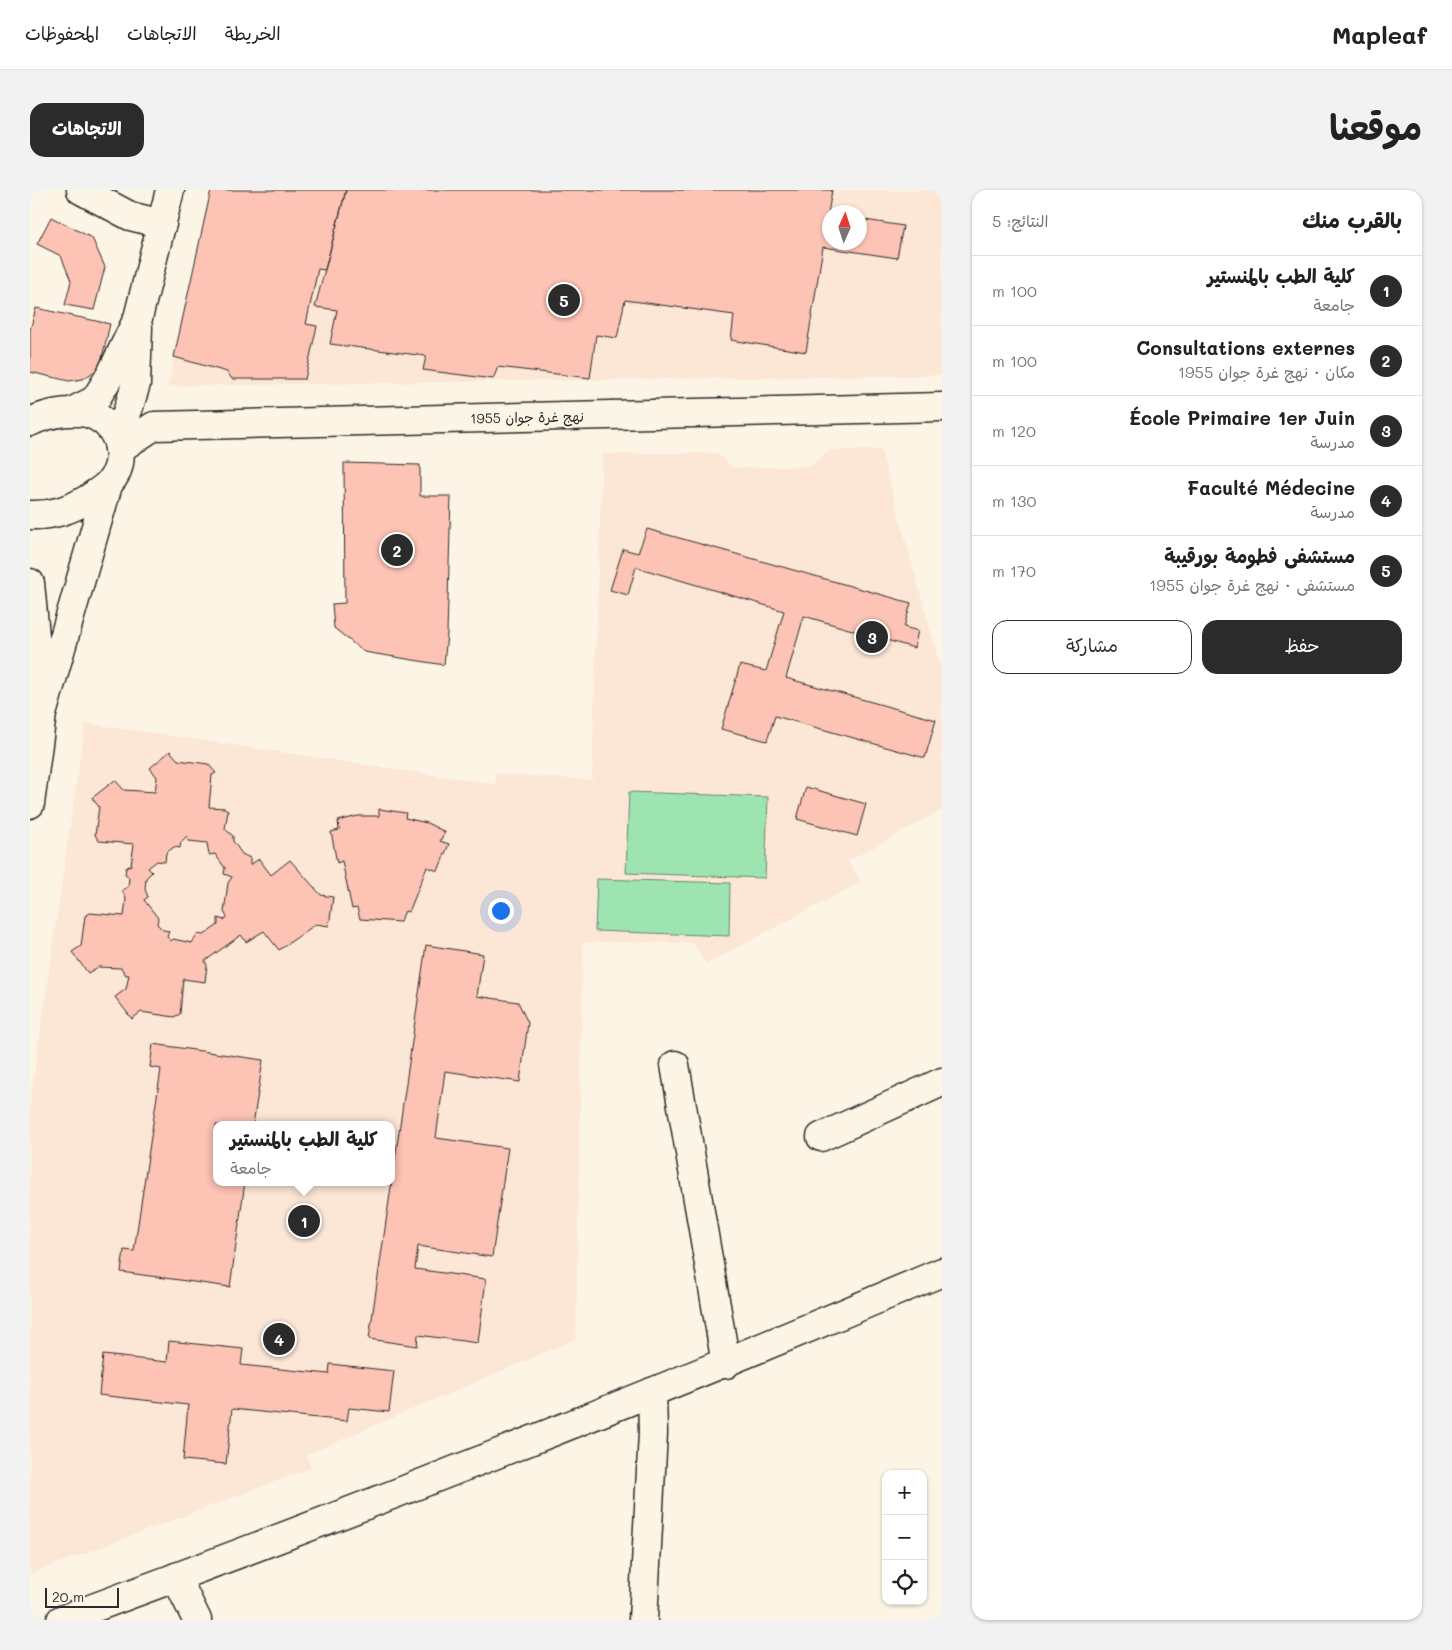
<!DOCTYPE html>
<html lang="ar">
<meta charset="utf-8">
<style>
:root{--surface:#fff;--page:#f2f2f2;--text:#222;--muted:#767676;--line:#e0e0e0;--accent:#2b2b2b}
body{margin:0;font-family:Mali,"Playpen Sans Arabic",sans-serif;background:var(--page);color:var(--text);direction:rtl}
.controls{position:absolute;right:15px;bottom:15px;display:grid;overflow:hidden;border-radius:10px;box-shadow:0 1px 4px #0004}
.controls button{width:45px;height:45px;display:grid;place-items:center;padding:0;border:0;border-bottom:1px solid var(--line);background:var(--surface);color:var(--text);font:25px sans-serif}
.compass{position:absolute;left:792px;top:15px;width:45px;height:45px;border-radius:50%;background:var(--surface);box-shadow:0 1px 4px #0004;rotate:3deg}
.scale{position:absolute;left:15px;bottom:12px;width:74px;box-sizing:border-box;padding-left:5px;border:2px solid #2b2b2b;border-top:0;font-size:14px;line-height:18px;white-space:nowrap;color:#2b2b2b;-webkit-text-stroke:4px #fcf5e5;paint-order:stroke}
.you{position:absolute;left:470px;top:720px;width:18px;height:18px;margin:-12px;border:4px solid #fff;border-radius:50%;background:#1a73e8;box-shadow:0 0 0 8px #1a73e833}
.badge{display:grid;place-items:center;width:32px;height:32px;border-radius:50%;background:var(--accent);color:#fff;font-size:16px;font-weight:700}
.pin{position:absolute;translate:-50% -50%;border:2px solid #fff;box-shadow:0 1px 5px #0006}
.popup{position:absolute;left:183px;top:931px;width:182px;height:65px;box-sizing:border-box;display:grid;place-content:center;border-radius:10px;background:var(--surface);filter:drop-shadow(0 1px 4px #0005);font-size:16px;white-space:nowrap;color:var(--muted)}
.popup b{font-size:19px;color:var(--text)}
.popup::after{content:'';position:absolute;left:50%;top:100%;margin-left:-10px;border:10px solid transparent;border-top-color:var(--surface)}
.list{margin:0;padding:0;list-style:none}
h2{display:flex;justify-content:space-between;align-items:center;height:65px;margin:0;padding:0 20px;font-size:21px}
h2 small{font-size:16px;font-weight:400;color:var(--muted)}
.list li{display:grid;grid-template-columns:32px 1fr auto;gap:15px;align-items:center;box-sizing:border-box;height:70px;padding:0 20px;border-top:1px solid var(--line)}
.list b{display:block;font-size:19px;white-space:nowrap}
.list p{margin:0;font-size:16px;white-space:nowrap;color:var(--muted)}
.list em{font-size:16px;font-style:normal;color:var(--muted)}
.actions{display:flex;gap:10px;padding:15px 20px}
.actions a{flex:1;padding:11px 0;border:1px solid var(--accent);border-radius:15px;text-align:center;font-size:18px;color:var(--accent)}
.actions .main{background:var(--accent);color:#fff}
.icon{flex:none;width:28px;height:28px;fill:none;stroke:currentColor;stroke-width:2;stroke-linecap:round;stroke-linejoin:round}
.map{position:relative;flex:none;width:912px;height:1430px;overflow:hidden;direction:ltr;border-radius:15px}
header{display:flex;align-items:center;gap:30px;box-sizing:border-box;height:70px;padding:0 25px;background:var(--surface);border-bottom:1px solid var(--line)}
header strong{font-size:24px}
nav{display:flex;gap:28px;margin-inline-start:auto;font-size:18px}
.intro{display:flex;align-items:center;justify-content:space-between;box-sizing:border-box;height:120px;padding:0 30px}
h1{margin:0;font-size:35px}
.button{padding:12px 22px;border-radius:15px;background:var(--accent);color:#fff;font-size:18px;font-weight:700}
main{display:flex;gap:30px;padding:0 30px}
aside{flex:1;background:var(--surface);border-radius:15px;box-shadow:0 1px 4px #0004}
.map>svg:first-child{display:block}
.built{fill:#fce6d6;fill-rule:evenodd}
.green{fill:#9ee4b1;stroke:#64886e}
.building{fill:#fdc3b4;stroke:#2b2b2b;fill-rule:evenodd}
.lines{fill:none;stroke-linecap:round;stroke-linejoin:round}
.minor-casing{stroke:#2b2b2b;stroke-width:31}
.major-casing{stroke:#2b2b2b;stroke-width:31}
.minor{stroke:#fcf5e5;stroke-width:28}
.major{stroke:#fcf5e5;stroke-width:28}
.labels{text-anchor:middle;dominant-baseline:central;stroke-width:4;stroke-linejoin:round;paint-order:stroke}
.street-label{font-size:14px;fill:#2b2b2b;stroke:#fcf5e5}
</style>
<header>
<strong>Mapleaf</strong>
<nav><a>الخريطة</a><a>الاتجاهات</a><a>المحفوظات</a></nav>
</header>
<div class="intro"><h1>موقعنا</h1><a class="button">الاتجاهات</a></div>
<main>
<aside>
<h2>بالقرب منك<small>النتائج: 5</small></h2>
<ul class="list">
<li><span class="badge">1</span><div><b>كلية الطب بالمنستير</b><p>جامعة</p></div><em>100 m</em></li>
<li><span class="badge">2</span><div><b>Consultations externes</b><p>مكان · نهج غرة جوان 1955</p></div><em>100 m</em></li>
<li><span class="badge">3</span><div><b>École Primaire 1er Juin</b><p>مدرسة</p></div><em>120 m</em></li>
<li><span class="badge">4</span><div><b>Faculté Médecine</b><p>مدرسة</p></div><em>130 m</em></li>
<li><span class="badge">5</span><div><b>مستشفى فطومة بورقيبة</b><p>مستشفى · نهج غرة جوان 1955</p></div><em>170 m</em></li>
</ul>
<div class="actions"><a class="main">حفظ</a><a>مشاركة</a></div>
</aside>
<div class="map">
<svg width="912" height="1430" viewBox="0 0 912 1430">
<rect width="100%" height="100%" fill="#fcf5e5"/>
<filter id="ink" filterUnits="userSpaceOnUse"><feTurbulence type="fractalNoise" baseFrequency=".02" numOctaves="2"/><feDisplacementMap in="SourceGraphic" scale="10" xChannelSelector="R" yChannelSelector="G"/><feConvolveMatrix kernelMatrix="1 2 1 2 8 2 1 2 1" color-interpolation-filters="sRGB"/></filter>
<g filter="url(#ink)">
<!-- built -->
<path class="built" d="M 181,0 L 912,0 L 912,185 L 138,196 ZM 799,22 L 829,22 L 829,52 L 799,52 Z
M 800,260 L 851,260 L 912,483 L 912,620 L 818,671 L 831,692 L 676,774 L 663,753 L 553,752 L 546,1149 L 276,1265 L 281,1278 L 0,1384 L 0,913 L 55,533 L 465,594 L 466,584 L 562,590 L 572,264 L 687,263 L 703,278 L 780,276 ZM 186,935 L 362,935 L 362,992 L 186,992 Z"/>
<!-- green -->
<path class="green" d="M 599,602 L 738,607 L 735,688 L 596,683 Z
M 567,689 L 700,693 L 699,746 L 565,741 Z"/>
<!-- building -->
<path class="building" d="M 181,0 L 316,0 L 295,80 L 288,79 L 276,134 L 287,136 L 275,189 L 202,189 L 197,182 L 144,167 Z
M 316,0 L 802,0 L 798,24 L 799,52 L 829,52 L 829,29 L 873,36 L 867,68 L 793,57 L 776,162 L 701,150 L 704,125 L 595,110 L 587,148 L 566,145 L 560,188 L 468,177 L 463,189 L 393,180 L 396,166 L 300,154 L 307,120 L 285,117 Z
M 21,27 L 62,48 L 75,77 L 64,120 L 35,115 L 41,91 L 31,66 L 7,54 Z
M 6,118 L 80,134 L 71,172 L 65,181 L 53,189 L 39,191 L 0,182 L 0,140 Z
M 314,273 L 390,275 L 390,306 L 421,306 L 417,444 L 414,475 L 334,462 L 304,438 L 302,414 L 315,413 Z
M 617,339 L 881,413 L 874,437 L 888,441 L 884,458 L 774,426 L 756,488 L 906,530 L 895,568 L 745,526 L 737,551 L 691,539 L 710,475 L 736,481 L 754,421 L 606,377 L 598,405 L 580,400 L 593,359 L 608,363 Z
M 140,561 L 148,570 L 178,574 L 186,583 L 182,585 L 179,617 L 195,618 L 198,621 L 195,639 L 203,646 L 203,651 L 212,664 L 220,668 L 220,675 L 229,669 L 241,685 L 260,670 L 291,705 L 303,707 L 299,736 L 286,734 L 249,760 L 234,741 L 216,752 L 211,745 L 175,771 L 177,775 L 175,792 L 153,789 L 150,824 L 144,827 L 111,822 L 102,829 L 85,807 L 96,799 L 99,785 L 96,785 L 91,778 L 68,777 L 58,783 L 42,762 L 51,756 L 55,726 L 60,723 L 94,726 L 96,709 L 92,700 L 98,697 L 99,687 L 95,684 L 96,678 L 101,675 L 104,654 L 69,651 L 65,645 L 69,617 L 62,608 L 85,590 L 94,600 L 125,602 L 127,587 L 120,578 ZM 157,646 L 159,651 L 177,653 L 179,665 L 185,664 L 195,678 L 194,684 L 202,687 L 198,693 L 194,722 L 197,727 L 194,730 L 188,728 L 188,735 L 174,745 L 167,744 L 162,753 L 143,749 L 141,751 L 137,747 L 139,741 L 133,740 L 127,734 L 128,728 L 114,710 L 118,707 L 115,699 L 116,688 L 122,682 L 118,678 L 127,671 L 135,672 L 136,663 L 144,657 L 150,658 L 151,652 Z
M 776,597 L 836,614 L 827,646 L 767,629 Z
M 349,619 L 376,623 L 375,628 L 397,633 L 415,642 L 410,651 L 419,654 L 408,681 L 397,677 L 379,722 L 375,721 L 370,732 L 330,729 L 327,718 L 322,719 L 312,671 L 307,673 L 301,642 L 309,640 L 308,631 L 328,626 L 349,626 Z
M 396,755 L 453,764 L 447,806 L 488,812 L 498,833 L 490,892 L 415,881 L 406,948 L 478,958 L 462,1067 L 388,1056 L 385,1079 L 456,1089 L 448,1153 L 388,1145 L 387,1156 L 339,1149 Z
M 123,854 L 233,870 L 223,935 L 186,935 L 186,992 L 215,992 L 200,1097 L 91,1082 L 94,1060 L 104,1061 L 131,879 L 120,877 Z
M 139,1151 L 213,1159 L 211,1175 L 299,1184 L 300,1174 L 364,1181 L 359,1222 L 319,1218 L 317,1231 L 202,1219 L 196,1274 L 153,1270 L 158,1215 L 69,1205 L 73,1165 L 137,1172 Z"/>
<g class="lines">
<!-- minor casing -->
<g class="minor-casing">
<path id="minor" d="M 51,0 L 100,26 L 132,34
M 89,259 L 124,236 L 912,217
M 645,875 L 696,1174
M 791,947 L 912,892
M 146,1387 L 167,1430
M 613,1430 L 623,1243 L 622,1202"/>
</g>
<!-- major casing -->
<g class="major-casing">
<path id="major" d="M 41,222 L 65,210 L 81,184 L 108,128 L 140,0
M 0,232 C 18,223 49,217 67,227 C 92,240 98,276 77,295 C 71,301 64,304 58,309 C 40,320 21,326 0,325
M 88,252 L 106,194 L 108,137
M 0,393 L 11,509
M 0,614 L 12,524 L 78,295
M 31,1430 C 327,1321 622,1205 912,1082"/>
</g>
<!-- minor -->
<use href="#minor" class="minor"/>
<!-- major -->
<use href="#major" class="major"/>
</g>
</g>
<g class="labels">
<!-- street labels -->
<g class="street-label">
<text transform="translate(497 227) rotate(-1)">نهج غرة جوان 1955</text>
</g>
</g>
</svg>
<div class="controls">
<button>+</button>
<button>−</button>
<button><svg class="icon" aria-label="locate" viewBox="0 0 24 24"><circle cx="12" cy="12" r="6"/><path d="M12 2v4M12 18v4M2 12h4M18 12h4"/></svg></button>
</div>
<svg class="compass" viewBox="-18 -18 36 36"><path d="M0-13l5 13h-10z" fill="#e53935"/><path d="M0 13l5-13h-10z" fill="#767676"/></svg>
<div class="scale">20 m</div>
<div class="you"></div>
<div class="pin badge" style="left:274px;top:1031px">1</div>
<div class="popup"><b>كلية الطب بالمنستير</b>جامعة</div>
<div class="pin badge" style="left:367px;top:360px">2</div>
<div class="pin badge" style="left:842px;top:447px">3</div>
<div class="pin badge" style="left:249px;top:1149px">4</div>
<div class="pin badge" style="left:534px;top:110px">5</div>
</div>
</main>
